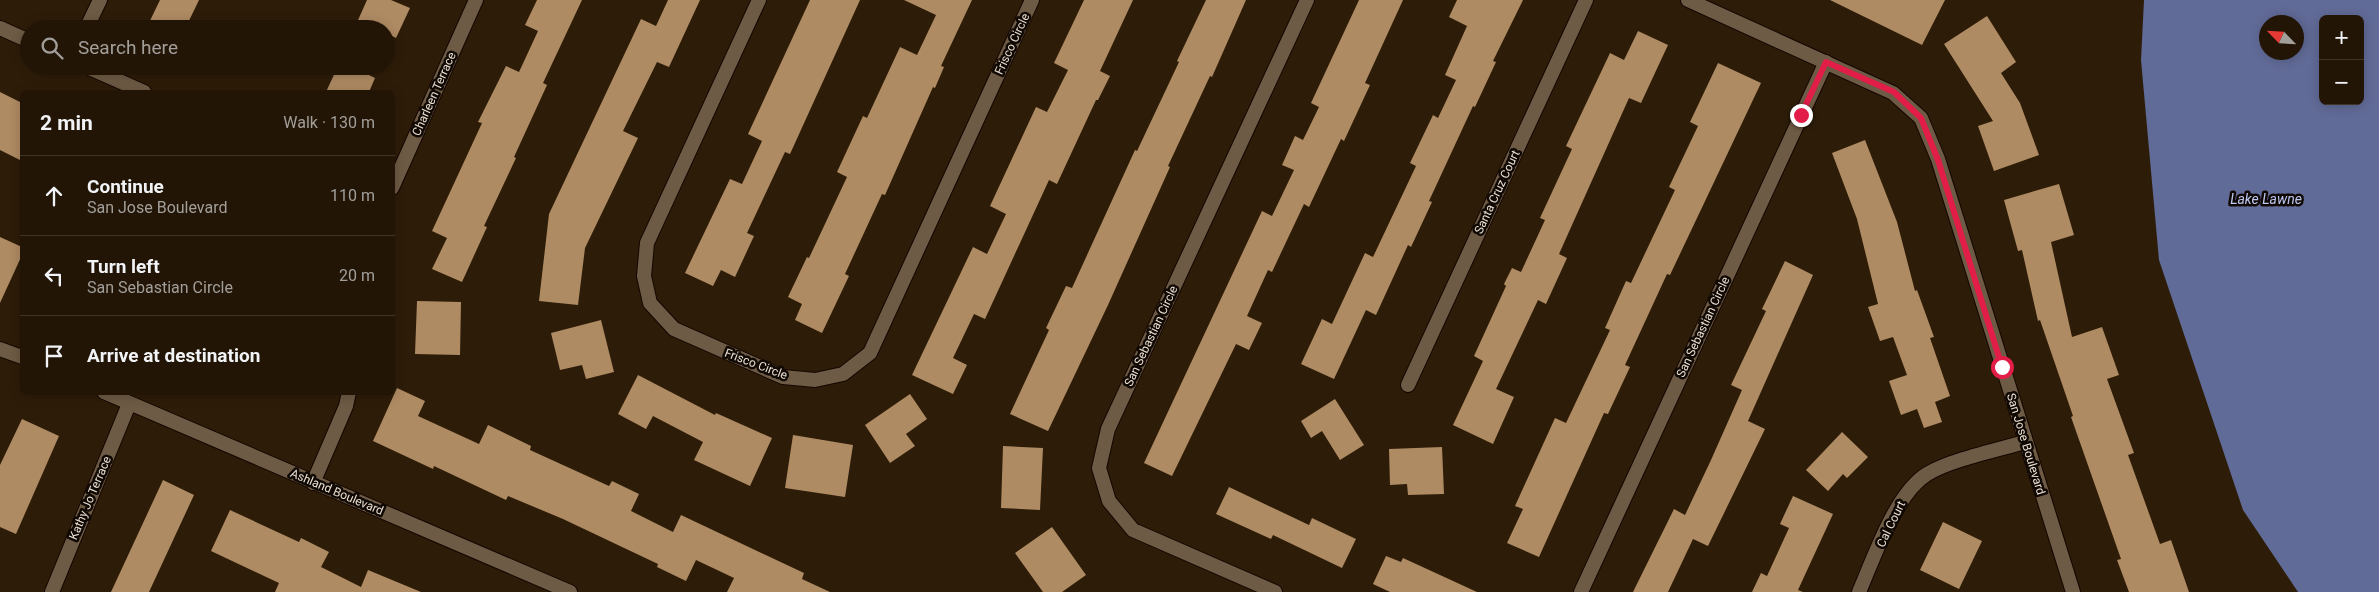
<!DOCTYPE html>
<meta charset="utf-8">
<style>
:root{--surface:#221506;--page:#2e2214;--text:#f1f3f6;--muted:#a29f9b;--line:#3f3428}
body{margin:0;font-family:Roboto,sans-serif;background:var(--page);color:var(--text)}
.controls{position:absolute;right:15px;top:15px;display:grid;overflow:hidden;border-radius:8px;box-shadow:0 2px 12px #0003}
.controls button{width:45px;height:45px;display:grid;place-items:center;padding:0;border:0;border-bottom:1px solid var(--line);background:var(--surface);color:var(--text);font:25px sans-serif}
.compass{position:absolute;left:2259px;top:15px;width:45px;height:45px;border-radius:50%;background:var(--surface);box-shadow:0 2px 12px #0003;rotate:295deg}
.stop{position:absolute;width:15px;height:15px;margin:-11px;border:4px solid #e11d48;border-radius:50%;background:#fff}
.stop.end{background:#e11d48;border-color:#fff;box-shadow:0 1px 5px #0008}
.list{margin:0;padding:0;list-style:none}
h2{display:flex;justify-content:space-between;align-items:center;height:65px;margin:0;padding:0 20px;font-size:21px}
h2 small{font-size:16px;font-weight:400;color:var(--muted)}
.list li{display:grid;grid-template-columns:32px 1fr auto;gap:15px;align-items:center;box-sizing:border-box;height:80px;padding:0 20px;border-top:1px solid var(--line)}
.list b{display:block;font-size:19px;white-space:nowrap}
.list p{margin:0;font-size:16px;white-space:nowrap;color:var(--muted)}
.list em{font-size:16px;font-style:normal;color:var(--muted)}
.icon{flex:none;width:28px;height:28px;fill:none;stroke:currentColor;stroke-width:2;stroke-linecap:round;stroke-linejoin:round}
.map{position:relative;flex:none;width:2379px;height:592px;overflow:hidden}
.search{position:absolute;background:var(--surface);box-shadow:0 2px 12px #0003;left:20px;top:20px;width:375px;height:55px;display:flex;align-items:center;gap:12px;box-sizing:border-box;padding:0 18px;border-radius:28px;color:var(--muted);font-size:19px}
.panel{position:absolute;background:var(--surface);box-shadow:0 2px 12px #0003;left:20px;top:90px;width:375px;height:305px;border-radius:8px}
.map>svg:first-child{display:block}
.water{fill:#616b97;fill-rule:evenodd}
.building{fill:#af8b63}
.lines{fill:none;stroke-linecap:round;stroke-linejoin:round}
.minor-casing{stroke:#140600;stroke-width:16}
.minor{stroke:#6e5b45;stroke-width:14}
.route{stroke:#e11d48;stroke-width:6}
.labels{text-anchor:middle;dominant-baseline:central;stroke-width:5;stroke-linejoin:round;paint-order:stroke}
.street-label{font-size:12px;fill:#ebe0d3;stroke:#0f0803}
.water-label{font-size:14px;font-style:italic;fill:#bec8f2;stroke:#0f0803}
</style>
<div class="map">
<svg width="2379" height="592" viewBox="0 0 2379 592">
<rect width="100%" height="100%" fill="#2d1c08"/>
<!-- water -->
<path class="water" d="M 2144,0 L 2379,0 L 2379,592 L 2298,592 L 2243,510 L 2159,260 L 2141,60 ZM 2323,19 L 2360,19 L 2360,101 L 2323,101 ZM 2266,22 L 2296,22 L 2296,52 L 2266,52 Z"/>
<!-- building -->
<path class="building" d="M 160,0 L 199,0 L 185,29 L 146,29 Z
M 367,0 L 391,0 L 410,8 L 396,38 L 386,33 L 386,29 L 354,29 Z
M 537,0 L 582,0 L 543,83 L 547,85 L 514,157 L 516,158 L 484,226 L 487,227 L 462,282 L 432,269 L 447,238 L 432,231 L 482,123 L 478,122 L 506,66 L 519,72 L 538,31 L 525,25 Z
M 668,0 L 700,0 L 669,67 L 657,62 L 623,131 L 638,138 L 585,248 L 578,305 L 539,301 L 549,214 L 641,19 L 656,26 Z
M 810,0 L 860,0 L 790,154 L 785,152 L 747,233 L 754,236 L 735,277 L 721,270 L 713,286 L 685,273 L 730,179 L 742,184 L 762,141 L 748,134 Z
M 904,0 L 972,0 L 941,66 L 944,67 L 935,88 L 933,87 L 885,195 L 882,194 L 845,274 L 849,276 L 822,333 L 795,320 L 802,304 L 788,297 L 807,257 L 809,258 L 847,177 L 837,172 L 863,116 L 867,118 L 900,47 L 917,55 L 936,15 Z
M 1084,0 L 1133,0 L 1100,71 L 1110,76 L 1098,100 L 1096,100 L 1057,184 L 1049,180 L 985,319 L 974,314 L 953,358 L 967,365 L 953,394 L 912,375 L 973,247 L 987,254 L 1006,214 L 990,206 L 1036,107 L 1047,112 L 1068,70 L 1054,63 Z
M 1206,0 L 1246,0 L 1212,77 L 1210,76 L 1168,166 L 1170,167 L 1108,305 L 1048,431 L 1010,414 L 1049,330 L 1046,328 L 1066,286 L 1072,288 L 1135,150 L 1137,151 L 1179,62 L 1177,61 Z
M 1359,0 L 1403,0 L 1365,83 L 1370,85 L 1344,141 L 1341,139 L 1309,207 L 1304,204 L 1272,272 L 1268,270 L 1247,316 L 1262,323 L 1249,350 L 1236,344 L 1172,476 L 1144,463 L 1262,211 L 1272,216 L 1294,170 L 1282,165 L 1295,136 L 1303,140 L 1319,107 L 1311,103 Z
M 1457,0 L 1523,0 L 1493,61 L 1496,62 L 1475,107 L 1473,106 L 1429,201 L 1432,202 L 1411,247 L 1408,245 L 1376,315 L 1366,310 L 1334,379 L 1301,364 L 1322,319 L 1332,324 L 1365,253 L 1373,257 L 1416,166 L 1410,163 L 1433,115 L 1438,118 L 1456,80 L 1445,75 L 1467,26 L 1449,17 Z
M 1830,0 L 1945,0 L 1922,45 Z
M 1987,16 L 2016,62 L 2001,73 L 2020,103 L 2039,155 L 1994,171 L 1978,126 L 1993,121 L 1944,44 Z
M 1638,31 L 1668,45 L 1641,103 L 1629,98 L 1559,254 L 1567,258 L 1546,304 L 1538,300 L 1496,389 L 1514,397 L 1493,444 L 1453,425 L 1483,361 L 1474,356 L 1506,286 L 1504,284 L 1512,268 L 1521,272 L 1545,220 L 1540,218 L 1572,149 L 1566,146 L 1610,53 L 1624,60 Z
M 1718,63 L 1761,83 L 1670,275 L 1667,274 L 1625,365 L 1630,367 L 1608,414 L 1604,413 L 1539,557 L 1507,543 L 1523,509 L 1515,506 L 1555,418 L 1566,423 L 1610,330 L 1605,328 L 1626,281 L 1631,283 L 1675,190 L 1669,187 L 1698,126 L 1690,122 Z
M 338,66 L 351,66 L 375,78 L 369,92 L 326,92 Z
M 0,92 L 22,103 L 22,161 L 0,150 Z
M 1865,140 L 1897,222 L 1915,291 L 1917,290 L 1934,337 L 1930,338 L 1950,396 L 1935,402 L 1942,422 L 1924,428 L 1917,409 L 1901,415 L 1889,381 L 1907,375 L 1893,337 L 1880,341 L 1868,307 L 1878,304 L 1857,219 L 1832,153 Z
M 2059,184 L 2074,235 L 2051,242 L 2072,337 L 2102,327 L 2119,375 L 2107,379 L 2134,453 L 2128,455 L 2160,544 L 2171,540 L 2189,592 L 2129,592 L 2117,560 L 2121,559 L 2071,417 L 2073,416 L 2040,320 L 2038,321 L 2022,250 L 2018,251 L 2004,200 Z
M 0,237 L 22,247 L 22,255 L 0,303 Z
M 1785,261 L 1813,275 L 1748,421 L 1765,429 L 1708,546 L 1693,539 L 1668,592 L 1633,592 L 1674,509 L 1685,515 L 1711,460 L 1742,390 L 1731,385 L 1766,311 L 1762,309 Z
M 417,301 L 461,302 L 460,355 L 415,354 Z
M 601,320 L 614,372 L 586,379 L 582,365 L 560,370 L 551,333 Z
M 638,375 L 715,415 L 716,413 L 772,438 L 750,486 L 694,460 L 703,442 L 653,416 L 646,429 L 618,414 Z
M 397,388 L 425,401 L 418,416 L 479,444 L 488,425 L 531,446 L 530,450 L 609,486 L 612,481 L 639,494 L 631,511 L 673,532 L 681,515 L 804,573 L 802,579 L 830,592 L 727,592 L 734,578 L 696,560 L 686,581 L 657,567 L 658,564 L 563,519 L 508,496 L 506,500 L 434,466 L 433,469 L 373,441 Z
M 910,394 L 927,419 L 906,434 L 915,446 L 890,463 L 865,425 Z
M 1335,399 L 1364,445 L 1340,460 L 1322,431 L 1311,438 L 1301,421 Z
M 22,419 L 59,436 L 16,534 L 0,527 L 0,465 Z
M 1842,432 L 1868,457 L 1847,478 L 1843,474 L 1828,491 L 1806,470 Z
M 793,435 L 853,445 L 845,497 L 785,488 Z
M 1003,446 L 1043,448 L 1040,510 L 1001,508 Z
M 1442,447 L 1444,494 L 1408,495 L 1407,484 L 1390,485 L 1389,449 Z
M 163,480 L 194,495 L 149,592 L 111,592 Z
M 1229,487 L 1309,525 L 1312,518 L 1356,539 L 1342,568 L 1273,535 L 1271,539 L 1216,514 Z
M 1793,496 L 1833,514 L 1798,590 L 1803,592 L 1752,592 L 1761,573 L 1767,576 L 1789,528 L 1780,524 Z
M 230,510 L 299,542 L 301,538 L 329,552 L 321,567 L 361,587 L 368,570 L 421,592 L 275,592 L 279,583 L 211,551 Z
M 1943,522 L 1982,541 L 1959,589 L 1920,570 Z
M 1052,527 L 1086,575 L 1062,592 L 1043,592 L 1015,553 Z
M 1386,556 L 1401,562 L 1403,558 L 1477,592 L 1390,592 L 1373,584 Z"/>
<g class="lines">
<!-- minor casing -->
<g class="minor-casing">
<path id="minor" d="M 759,0 L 647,243 L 644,276 L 650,303 L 674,329 L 783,377 L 815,380 L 843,374 L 870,353 L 1032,0
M 1688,0 L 1893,93 L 1921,118 L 1938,159 L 2073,592
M 0,28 L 29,41
M 86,29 L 100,0
M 85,66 L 144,92
M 392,188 L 476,0
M 0,349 L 22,357
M 1408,385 L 1586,0
M 104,392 L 570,592
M 313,483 L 346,406 L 349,392
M 52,592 L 129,404
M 1275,592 L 1133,530 L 1109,501 L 1099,468 L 1108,429 L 1307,0
M 1581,592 L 1826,62
M 1859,592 C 1874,558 1895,494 1927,474 C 1950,460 1997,450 2025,442"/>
</g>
<!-- minor -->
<use href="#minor" class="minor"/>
</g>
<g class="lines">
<!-- route -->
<path class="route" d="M 1801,115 L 1826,62 L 1894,92 L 1921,118 L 1938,160 L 2002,367"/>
</g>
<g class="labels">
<!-- street labels -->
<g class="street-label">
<text transform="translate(1012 44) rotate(-65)">Frisco Circle</text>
<text transform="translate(434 94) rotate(-66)">Charleen Terrace</text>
<text transform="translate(1497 192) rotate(-65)">Santa Cruz Court</text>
<text transform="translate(1703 327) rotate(-65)">San Sebastian Circle</text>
<text transform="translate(1151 336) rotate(-65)">San Sebastian Circle</text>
<text transform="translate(756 364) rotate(21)">Frisco Circle</text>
<text transform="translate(2026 444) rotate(73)">San Jose Boulevard</text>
<text transform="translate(337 492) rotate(23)">Ashland Boulevard</text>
<text transform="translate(90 498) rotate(-67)">Kathy Jo Terrace</text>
<text transform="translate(1891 524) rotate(-64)">Cal Court</text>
</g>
<!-- water labels -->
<g class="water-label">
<text x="2266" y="199">Lake Lawne</text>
</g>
</g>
</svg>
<div class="controls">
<button>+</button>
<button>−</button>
</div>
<svg class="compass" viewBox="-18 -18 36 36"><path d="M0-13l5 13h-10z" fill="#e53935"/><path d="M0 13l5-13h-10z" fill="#a29f9b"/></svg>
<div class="stop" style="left:2002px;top:367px"></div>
<div class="stop end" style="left:1801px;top:115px"></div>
<div class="search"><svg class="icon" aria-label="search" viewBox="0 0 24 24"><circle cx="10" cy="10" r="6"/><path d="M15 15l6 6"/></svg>Search here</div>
<section class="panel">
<h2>2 min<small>Walk · 130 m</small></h2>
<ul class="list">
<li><svg class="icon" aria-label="ahead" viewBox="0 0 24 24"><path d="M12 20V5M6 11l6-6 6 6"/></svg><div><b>Continue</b><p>San Jose Boulevard</p></div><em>110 m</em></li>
<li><svg class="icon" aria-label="left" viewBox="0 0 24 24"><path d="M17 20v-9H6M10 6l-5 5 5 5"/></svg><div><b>Turn left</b><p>San Sebastian Circle</p></div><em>20 m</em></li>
<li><svg class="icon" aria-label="arrive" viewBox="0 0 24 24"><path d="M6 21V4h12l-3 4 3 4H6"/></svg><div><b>Arrive at destination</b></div></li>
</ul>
</section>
</div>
